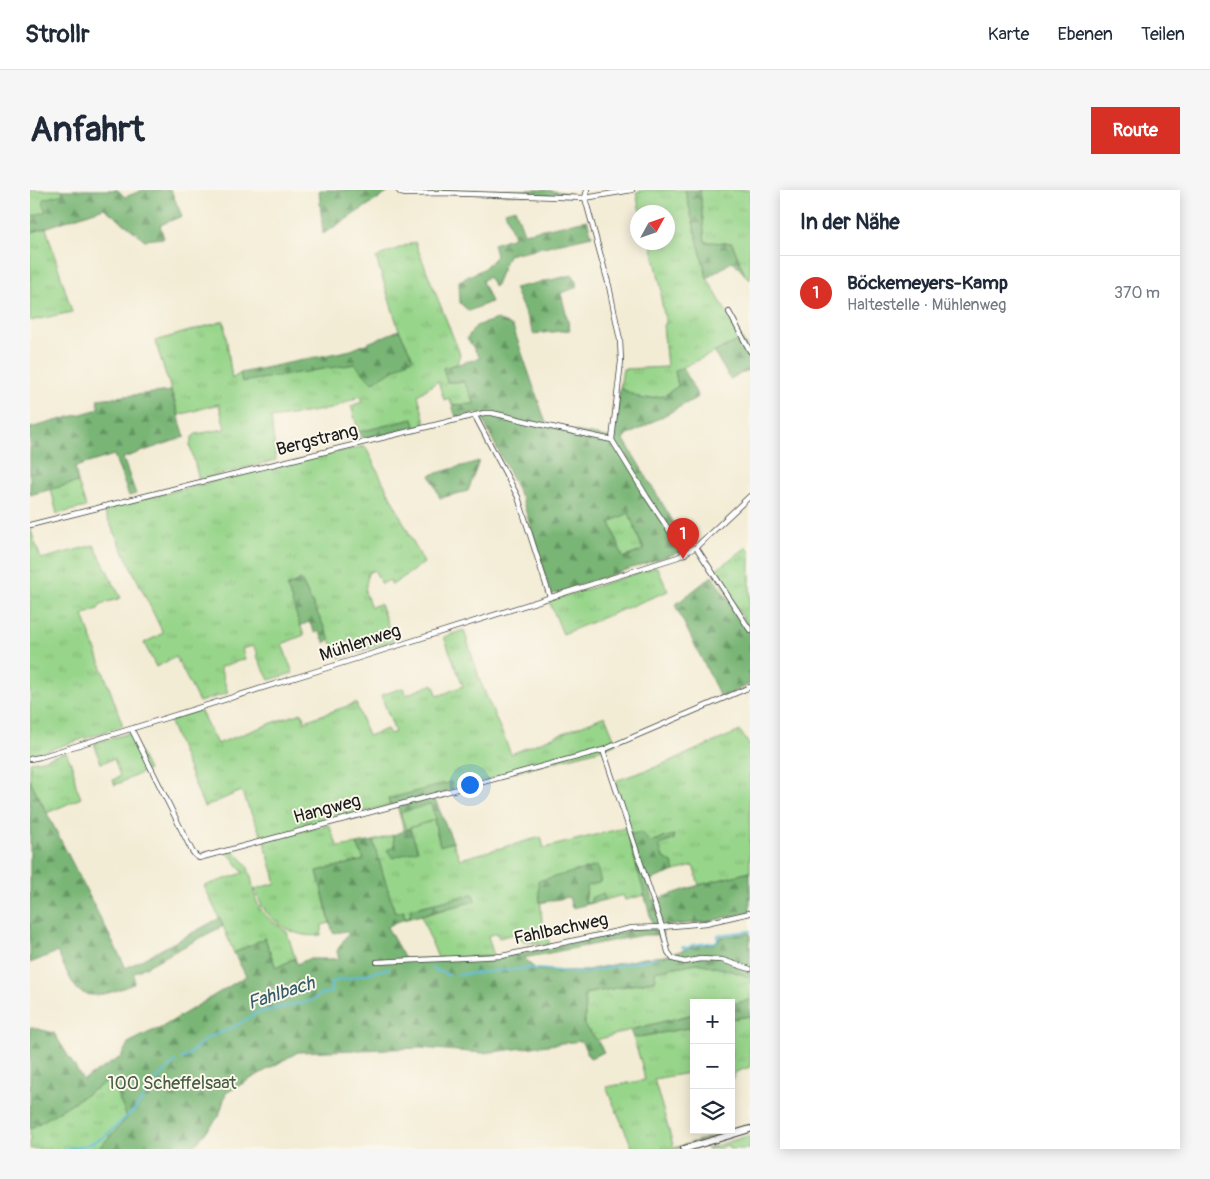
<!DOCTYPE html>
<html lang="de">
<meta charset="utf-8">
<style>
:root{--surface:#fff;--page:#f6f6f7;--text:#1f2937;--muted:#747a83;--line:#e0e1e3;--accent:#d93025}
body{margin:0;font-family:Pangolin,sans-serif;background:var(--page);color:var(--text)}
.controls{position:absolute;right:15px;bottom:15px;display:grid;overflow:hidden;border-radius:0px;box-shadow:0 2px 12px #0003}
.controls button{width:45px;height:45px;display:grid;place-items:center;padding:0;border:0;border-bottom:1px solid var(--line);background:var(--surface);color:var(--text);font:25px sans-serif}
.compass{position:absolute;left:600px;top:15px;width:45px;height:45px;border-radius:50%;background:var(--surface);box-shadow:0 2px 12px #0003;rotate:50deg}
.you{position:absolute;left:439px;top:594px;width:18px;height:18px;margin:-12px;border:4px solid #fff;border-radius:50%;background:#1a73e8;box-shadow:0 0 0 8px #1a73e833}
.badge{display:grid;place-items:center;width:32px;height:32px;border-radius:50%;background:var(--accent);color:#fff;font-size:16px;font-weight:700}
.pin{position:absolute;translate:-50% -41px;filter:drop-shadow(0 1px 2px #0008)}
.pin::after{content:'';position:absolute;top:26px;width:18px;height:15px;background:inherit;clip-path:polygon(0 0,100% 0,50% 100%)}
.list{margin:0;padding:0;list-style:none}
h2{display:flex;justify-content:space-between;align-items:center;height:65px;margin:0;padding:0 20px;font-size:21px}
h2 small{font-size:16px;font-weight:400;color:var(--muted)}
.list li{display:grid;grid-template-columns:32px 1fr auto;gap:15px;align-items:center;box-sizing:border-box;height:75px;padding:0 20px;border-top:1px solid var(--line)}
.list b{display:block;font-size:19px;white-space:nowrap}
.list p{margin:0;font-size:16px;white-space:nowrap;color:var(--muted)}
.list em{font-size:16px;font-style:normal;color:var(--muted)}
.icon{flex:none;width:28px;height:28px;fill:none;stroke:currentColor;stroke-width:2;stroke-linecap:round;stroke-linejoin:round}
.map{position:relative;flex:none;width:720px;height:959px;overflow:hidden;border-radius:0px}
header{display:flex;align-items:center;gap:30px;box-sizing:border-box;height:70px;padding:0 25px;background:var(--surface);border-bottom:1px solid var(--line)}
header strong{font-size:24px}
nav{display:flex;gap:28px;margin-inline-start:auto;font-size:18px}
.intro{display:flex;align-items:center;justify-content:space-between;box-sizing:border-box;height:120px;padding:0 30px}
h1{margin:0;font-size:35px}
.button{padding:12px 22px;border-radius:0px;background:var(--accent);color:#fff;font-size:18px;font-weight:700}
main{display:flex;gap:30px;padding:0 30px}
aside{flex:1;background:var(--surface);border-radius:0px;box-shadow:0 2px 12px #0003}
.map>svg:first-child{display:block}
.grass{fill:url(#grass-tufts);stroke:#5a7853}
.forest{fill:url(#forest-firs);stroke:#4a6949;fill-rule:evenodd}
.green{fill:#97d58a;stroke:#5a7853}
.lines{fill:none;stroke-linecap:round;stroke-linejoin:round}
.stream{stroke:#5bbbd9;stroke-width:2}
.minor-casing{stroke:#3c3b38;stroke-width:6}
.tertiary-casing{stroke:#3c3b38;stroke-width:8}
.minor{stroke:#fff;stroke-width:4.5}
.tertiary{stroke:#fff;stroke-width:5.5}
.labels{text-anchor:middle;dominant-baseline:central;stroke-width:4;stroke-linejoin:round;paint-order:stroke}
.street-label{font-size:18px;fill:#1c1c1c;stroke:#fbf7ec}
.park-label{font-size:18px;fill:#475d42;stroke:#fbf7ec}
.water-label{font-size:19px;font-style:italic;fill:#355c68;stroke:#fbf7ec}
</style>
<header>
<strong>Strollr</strong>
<nav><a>Karte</a><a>Ebenen</a><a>Teilen</a></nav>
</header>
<div class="intro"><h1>Anfahrt</h1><a class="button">Route</a></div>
<main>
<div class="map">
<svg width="720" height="959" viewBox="0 0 720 959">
<defs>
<pattern id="grass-tufts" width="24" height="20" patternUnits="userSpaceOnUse" patternTransform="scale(1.25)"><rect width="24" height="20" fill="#97d58a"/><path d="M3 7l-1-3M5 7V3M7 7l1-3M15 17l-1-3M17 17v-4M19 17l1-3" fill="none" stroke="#82b676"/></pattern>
<pattern id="forest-firs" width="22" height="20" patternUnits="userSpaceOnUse" patternTransform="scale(1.25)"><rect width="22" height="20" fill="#79b676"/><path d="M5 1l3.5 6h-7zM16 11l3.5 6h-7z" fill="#629360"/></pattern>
</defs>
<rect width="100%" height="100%" fill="#fbf7ec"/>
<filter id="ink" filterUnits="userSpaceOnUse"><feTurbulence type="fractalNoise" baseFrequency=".02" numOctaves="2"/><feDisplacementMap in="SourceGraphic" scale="10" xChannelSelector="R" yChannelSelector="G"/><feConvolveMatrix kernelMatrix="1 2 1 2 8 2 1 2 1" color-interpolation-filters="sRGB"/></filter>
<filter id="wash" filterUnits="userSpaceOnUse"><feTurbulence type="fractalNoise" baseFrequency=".0096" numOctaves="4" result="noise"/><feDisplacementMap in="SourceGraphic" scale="20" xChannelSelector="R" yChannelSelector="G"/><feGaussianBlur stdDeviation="1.12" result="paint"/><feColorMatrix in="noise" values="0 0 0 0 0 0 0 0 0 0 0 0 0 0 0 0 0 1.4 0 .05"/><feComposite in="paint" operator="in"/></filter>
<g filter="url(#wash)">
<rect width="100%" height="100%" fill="#f3ecd5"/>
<!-- grass -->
<path class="grass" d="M 0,0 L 32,0 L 34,4 L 15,22 L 0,27 Z
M 617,0 L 655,0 L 677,88 L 712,149 L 645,181 L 648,196 L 634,206 L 612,209 L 590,198 L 593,179 L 637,177 L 633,135 L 636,134 L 630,104 L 632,102 L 621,53 L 638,52 L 638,22 L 610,22 L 606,2 Z
M 670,0 L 720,0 L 720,90 L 715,85 L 702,53 L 675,52 Z
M 16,38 L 42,122 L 0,131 L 0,43 Z
M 385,52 L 430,164 L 427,174 L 413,178 L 417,192 L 434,192 L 445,214 L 422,215 L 419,208 L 414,210 L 408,191 L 388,205 L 396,236 L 385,237 L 383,229 L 329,242 L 321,216 L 332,212 L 330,206 L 301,219 L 241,228 L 246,270 L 169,290 L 160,255 L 162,247 L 166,244 L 195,239 L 189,214 L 149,225 L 125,151 L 194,131 L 202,189 L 210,183 L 213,191 L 325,174 L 383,168 L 369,140 L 346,68 L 351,65 Z
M 335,256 L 394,373 L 362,395 L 360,390 L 352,394 L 344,380 L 338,383 L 335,402 L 341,417 L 350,414 L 364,451 L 309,468 L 271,390 L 257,397 L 274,445 L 252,454 L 263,483 L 239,490 L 226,465 L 228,464 L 223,456 L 212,459 L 215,469 L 190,477 L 198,503 L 169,512 L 146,467 L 126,477 L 114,453 L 133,443 L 73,319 L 248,275 Z
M 48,292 L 56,317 L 27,324 L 21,299 Z
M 599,322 L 613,360 L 593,368 L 580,332 Z
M 0,338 L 11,369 L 64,355 L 91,408 L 71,414 L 68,419 L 53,425 L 93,536 L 0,566 Z
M 717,357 L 720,362 L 720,439 L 684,381 Z
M 627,377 L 638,401 L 533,444 L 519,411 Z
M 434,440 L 450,491 L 481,564 L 575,526 L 586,553 L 573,559 L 422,599 L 421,592 L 358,609 L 360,615 L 233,649 L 211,601 L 174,617 L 139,530 L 170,520 L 187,554 L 250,530 L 272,523 L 275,531 L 326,513 L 338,546 L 357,539 L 360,544 L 365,542 L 351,505 L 373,498 L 376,505 L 403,494 L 408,506 L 433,496 L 414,447 Z
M 710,541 L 720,556 L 720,682 L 669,695 L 663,676 L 645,681 L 642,673 L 633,667 L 628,655 L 644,650 L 644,645 L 620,652 L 601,644 L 585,591 L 626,577 Z
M 100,543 L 118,580 L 85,595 L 83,590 L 90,586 L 84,569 L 71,573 L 64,553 Z
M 36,562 L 43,578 L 46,596 L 51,608 L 17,623 L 0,590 L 0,572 L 12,570 Z
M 370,626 L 371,626 L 376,639 L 404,630 L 410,655 L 423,652 L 430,669 L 511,647 L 514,658 L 597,637 L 599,644 L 598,646 L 615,705 L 595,710 L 593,705 L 575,710 L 573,704 L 560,713 L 555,714 L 557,696 L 567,676 L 509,691 L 512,732 L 520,755 L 515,755 L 491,750 L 488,743 L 469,748 L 467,743 L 458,746 L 464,766 L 408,768 L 391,726 L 445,711 L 443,704 L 381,719 L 380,727 L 374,728 L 365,723 L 343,651 L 363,645 L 365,656 L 388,660 L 380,639 L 374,641 Z
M 299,635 L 308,657 L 327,654 L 334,670 L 287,681 L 300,733 L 292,735 L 292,740 L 291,745 C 267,749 243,735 231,714 C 229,709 227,704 225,699 L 246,693 L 234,651 Z
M 203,660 C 208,666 215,671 218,678 C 223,689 222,701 227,712 C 233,726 245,734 257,742 L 265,768 L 246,778 L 235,748 L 204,763 L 193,736 L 174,696 L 213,683 L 204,670 L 196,662 Z
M 667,773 L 698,780 L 720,787 L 720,810 L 701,814 L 701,813 L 664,813 L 664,824 L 600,840 L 567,850 L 555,837 L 554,804 L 625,791 L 624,781 Z
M 720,826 L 720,877 L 706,882 L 701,892 L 701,829 Z
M 664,837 L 664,882 L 624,889 L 644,958 L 720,935 L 720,936 L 646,959 L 603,959 L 576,897 L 615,890 L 611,872 L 603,848 Z
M 81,889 L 98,928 L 68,959 L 0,959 L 0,939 Z
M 720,945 L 720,959 L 699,959 L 698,955 L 690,958 L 690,959 L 676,959 Z"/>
<!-- forest -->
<path class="forest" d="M 32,0 L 88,0 L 95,7 L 113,0 L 141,0 L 152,26 L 130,35 L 134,48 L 115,50 L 74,18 L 0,43 L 0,27 L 15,22 L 13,9 L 33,4 Z
M 289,0 L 362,0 L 293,44 Z
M 368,0 L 515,0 L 539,3 L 539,6 L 377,2 Z
M 655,0 L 670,0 L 675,52 L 702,53 L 715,85 L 703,71 L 677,88 Z
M 485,18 L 494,43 L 557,30 L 562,46 L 478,65 L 465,97 L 458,87 L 452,91 L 461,112 L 439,121 L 430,113 L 429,91 L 453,79 L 466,66 L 463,54 L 484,47 L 475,21 Z
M 543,85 L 548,97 L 531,103 L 540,140 L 504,144 L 484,98 Z
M 467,129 L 483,137 L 517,236 L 583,248 L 590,198 L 612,209 L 634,206 L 648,196 L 645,181 L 653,177 L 668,207 L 593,248 L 659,358 L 647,363 L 521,405 L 492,309 L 449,222 L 426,227 L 422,215 L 445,214 L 434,192 L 417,192 L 413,178 L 450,168 L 437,148 L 446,136 ZM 599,323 L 613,360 L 593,368 L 580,332 Z
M 369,140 L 383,168 L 342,193 L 325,174 L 212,192 L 210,183 L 321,160 Z
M 712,149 L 720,164 L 720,179 L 700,189 L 684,162 Z
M 141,201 L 155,247 L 93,268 L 106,304 L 99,306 L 84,265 L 45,277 L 48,292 L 0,305 L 0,238 L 69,219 L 67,209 Z
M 383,229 L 385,237 L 332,250 L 329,242 Z
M 449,271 L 438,301 L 410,308 L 400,285 Z
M 682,386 L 720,442 L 720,494 L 691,508 L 645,415 Z
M 271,390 L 300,449 L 295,453 L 289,441 L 285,443 L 279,432 L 270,436 L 257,397 Z
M 0,590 L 96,778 L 190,728 L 193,736 L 104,783 L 104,793 C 89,800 63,812 48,800 C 41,793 32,771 27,762 L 0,773 Z
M 421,592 L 422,599 L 404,607 L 423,652 L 410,656 L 404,630 L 406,629 L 371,623 L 371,626 L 370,626 L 367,614 L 360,615 L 358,609 Z
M 380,639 L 388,660 L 363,668 L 357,660 L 365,656 L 363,645 Z
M 611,642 L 620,652 L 644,645 L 644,649 L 629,655 L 633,667 L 642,673 L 645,681 L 618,691 L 631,737 L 623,736 L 598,645 Z
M 343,651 L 365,723 L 374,721 L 374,728 L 380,727 L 381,719 L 443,704 L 445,711 L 369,731 L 357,737 L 375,769 L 473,767 L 612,738 L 632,738 L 634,751 L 630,751 L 628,745 L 613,745 L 493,768 L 507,780 L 553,781 L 614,768 L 635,766 L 662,757 L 687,753 L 690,747 L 720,743 L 720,787 L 698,780 L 667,773 L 625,781 L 626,790 L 555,804 L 555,837 L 567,850 L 574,862 L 560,868 L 551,851 L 453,863 L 391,858 L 268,862 L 196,903 L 189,926 L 162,959 L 68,959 L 97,928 L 81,889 L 0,939 L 0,837 L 24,843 L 53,890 L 91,867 L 98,853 L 122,841 L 129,839 L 216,786 L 204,763 L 235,748 L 246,778 L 265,768 L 267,774 L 278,769 L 309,769 L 307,761 L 318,743 L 317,741 L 303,743 L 287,681 L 334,670 L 327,654 Z
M 567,676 L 571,692 L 557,696 L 555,713 L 560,713 L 562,707 L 573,704 L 575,710 L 542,718 L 539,707 L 510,713 L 508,691 Z
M 720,682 L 720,722 L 676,732 L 633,736 L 624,710 L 669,695 Z
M 720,810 L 720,826 L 701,829 L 701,814 Z
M 664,824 L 664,837 L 603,848 L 600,840 Z"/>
<!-- green -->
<path class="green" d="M 400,614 L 406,629 L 376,639 L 370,623 Z"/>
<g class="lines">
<!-- stream -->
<path class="stream" d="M 652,757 L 658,758 L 662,755 L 686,752 L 688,749 L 688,745 L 720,741
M 402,778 L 419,785
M 427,785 L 497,778 L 552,783 L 626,768
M 151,869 L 156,867 L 177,848 L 206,836 L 226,823 L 281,811 L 292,803 L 294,804 L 302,802 L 300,793 L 311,789 L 313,790 L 359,778
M 32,959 L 57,955 L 74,947 L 105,919 L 130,886 L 146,871"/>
</g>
</g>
<g filter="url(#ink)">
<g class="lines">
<!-- minor casing -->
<g class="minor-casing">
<path id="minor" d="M 368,0 L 371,3 L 376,4 L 411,3 L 555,8 L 602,0
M 557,0 L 555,8 L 579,96 L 590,150 L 591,171 L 582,250 L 617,307 L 655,364
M 699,122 L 720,161
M 445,226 L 488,307 L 520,407
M 0,335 L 163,294 L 454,223 L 462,223 L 517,236 L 582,250
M 666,357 L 720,440
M 102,540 L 162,661 L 165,665 L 169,668 L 573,560 L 720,497
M 573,560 L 632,737 L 638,762 L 643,769 L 655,772 L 670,769 L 692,770 L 720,779
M 0,569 L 10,567 L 303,476 L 648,367 L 666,357 L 720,306
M 347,772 L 472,766 L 602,738 L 632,737 L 676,733 L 720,723"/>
</g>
<!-- tertiary casing -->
<g class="tertiary-casing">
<path id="tertiary" d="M 654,959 L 720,939"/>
</g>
<!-- minor -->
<use href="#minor" class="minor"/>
<!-- tertiary -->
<use href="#tertiary" class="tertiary"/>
</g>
</g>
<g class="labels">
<!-- street labels -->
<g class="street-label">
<text transform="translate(287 250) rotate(-14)">Bergstrang</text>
<text transform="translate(330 453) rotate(-18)">Mühlenweg</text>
<text transform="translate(297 619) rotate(-15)">Hangweg</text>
<text transform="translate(531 739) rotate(-12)">Fahlbachweg</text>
</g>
<!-- park labels -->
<g class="park-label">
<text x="142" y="893">100 Scheffelsaat</text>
</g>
<!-- water labels -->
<g class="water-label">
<text transform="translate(251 803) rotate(-18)">Fahlbach</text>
</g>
</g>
</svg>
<div class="controls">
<button>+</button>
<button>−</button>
<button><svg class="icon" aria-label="layers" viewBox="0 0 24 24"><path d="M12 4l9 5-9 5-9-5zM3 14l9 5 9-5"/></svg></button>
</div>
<svg class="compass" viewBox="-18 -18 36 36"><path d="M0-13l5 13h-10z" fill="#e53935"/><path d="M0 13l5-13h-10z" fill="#747a83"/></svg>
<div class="you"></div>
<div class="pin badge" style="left:653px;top:369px">1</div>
</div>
<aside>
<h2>In der Nähe<small></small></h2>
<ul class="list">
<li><span class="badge">1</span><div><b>Böckemeyers-Kamp</b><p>Haltestelle · Mühlenweg</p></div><em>370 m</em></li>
</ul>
</aside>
</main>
